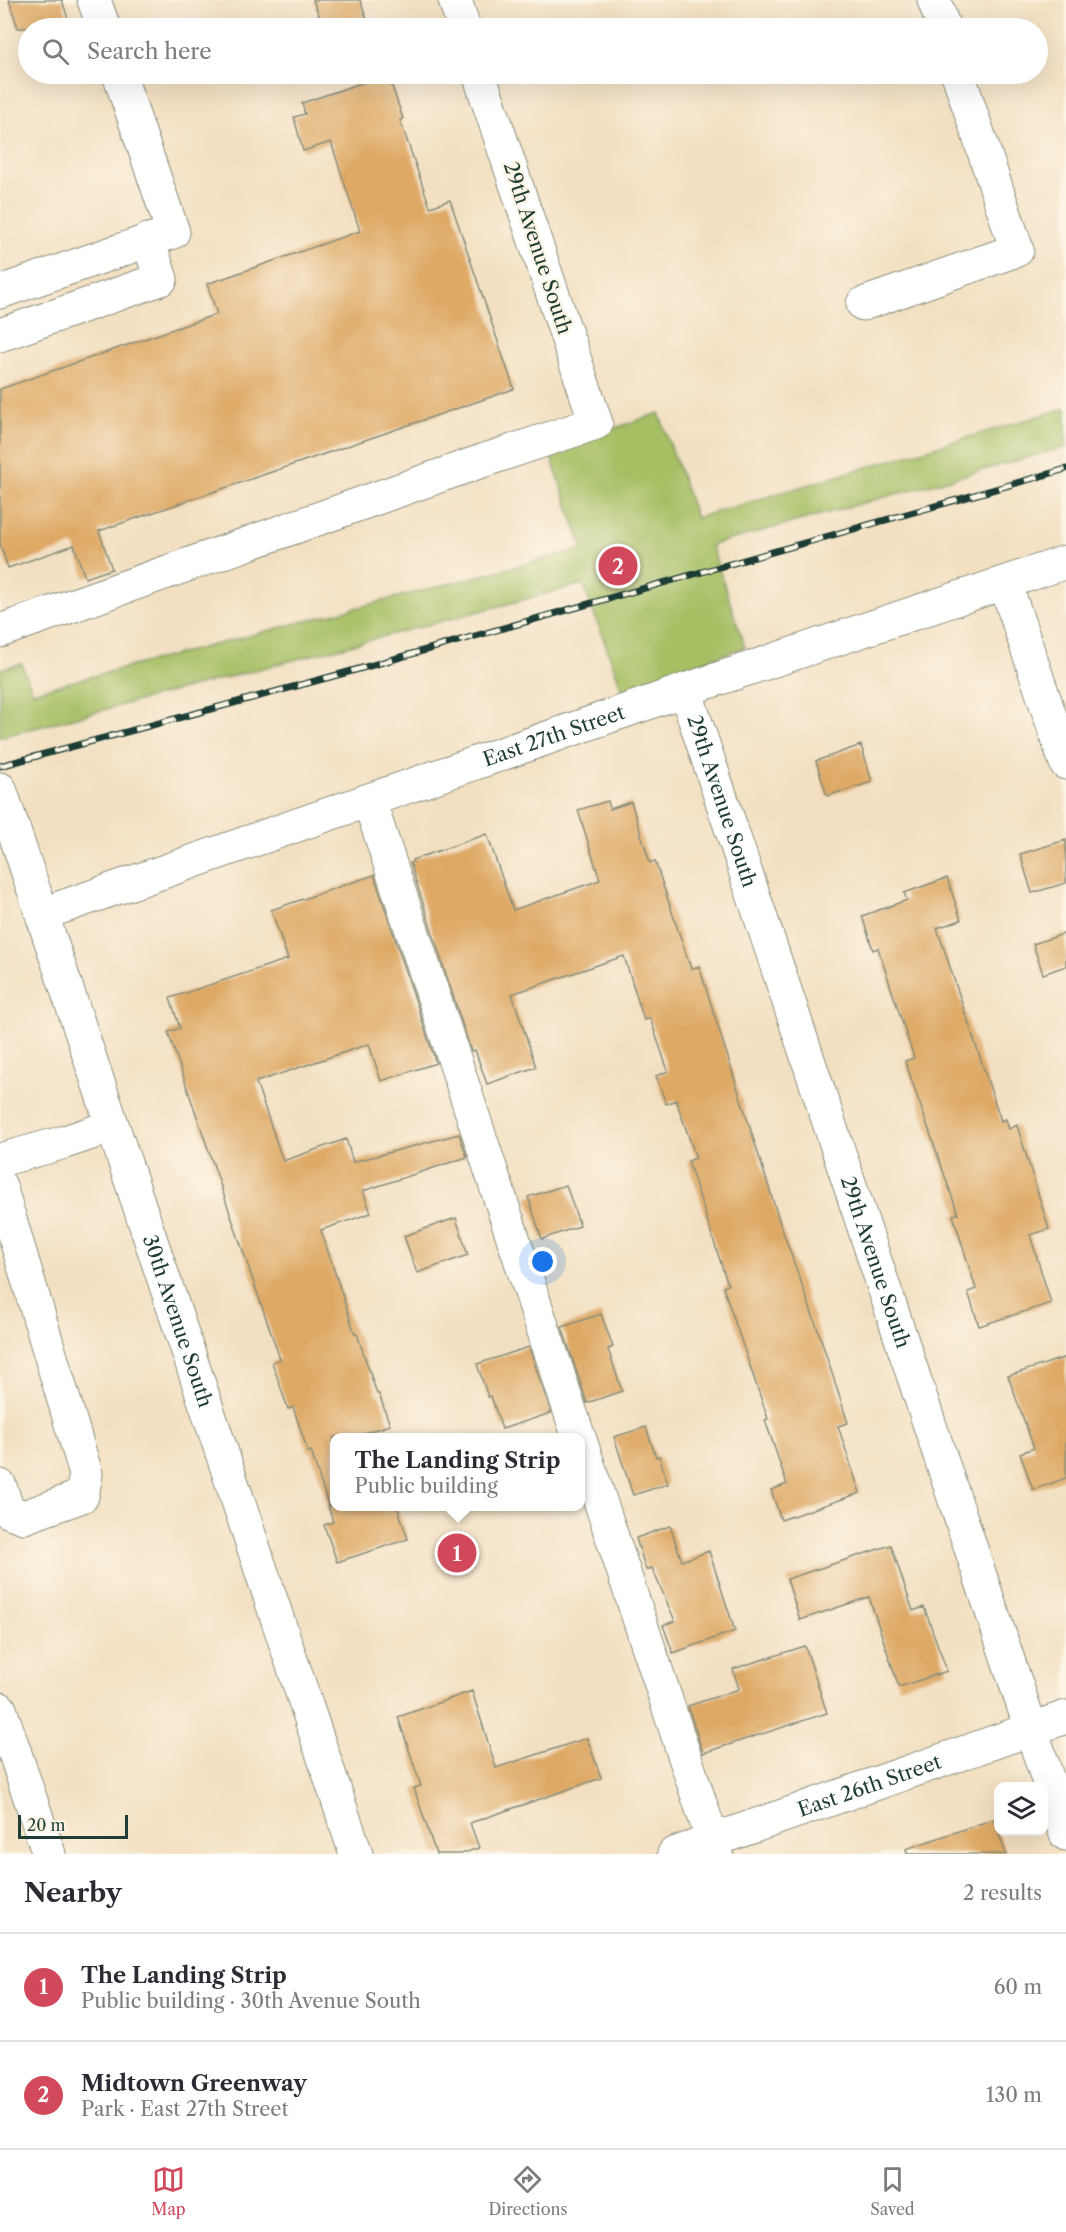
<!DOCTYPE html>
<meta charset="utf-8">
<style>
:root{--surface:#fff;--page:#f2f2f3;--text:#2b2b33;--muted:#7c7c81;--line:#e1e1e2;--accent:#d1495b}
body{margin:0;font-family:"Libre Caslon Text",serif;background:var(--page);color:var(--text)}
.controls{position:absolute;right:18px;bottom:18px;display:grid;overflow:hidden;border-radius:12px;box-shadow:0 6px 24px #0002}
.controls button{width:54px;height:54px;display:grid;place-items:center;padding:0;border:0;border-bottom:2px solid var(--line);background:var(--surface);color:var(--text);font:30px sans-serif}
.scale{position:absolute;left:18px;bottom:15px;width:110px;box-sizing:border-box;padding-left:6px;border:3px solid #1f3d34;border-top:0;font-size:16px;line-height:21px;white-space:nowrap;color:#1f3d34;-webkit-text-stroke:4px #fcf5e5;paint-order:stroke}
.you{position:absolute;left:543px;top:1262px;width:21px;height:21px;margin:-15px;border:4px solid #fff;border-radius:50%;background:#1a73e8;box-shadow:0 0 0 9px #1a73e833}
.badge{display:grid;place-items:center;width:39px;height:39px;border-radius:50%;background:var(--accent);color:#fff;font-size:20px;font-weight:700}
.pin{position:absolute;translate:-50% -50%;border:3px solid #fff;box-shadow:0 2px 6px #0006}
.popup{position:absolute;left:330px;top:1433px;width:255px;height:78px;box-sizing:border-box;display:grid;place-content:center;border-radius:12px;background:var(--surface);filter:drop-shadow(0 2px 4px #0005);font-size:20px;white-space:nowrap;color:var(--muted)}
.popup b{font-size:22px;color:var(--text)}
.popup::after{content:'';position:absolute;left:50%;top:100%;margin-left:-12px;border:12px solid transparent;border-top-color:var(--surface)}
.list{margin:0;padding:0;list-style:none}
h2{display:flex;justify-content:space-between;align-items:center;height:78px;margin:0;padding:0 24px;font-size:26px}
h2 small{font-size:20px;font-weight:400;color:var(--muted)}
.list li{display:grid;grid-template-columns:39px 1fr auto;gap:18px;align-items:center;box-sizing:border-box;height:108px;padding:0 24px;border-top:2px solid var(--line)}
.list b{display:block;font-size:22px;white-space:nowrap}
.list p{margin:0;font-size:20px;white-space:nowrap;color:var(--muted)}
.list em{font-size:20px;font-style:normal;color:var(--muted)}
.icon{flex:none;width:33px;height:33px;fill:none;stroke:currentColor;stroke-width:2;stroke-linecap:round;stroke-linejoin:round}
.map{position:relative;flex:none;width:1066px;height:1854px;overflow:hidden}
.search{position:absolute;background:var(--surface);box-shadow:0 6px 24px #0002;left:18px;right:18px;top:18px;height:66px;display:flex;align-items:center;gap:15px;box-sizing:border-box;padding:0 21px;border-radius:33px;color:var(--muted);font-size:22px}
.sheet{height:294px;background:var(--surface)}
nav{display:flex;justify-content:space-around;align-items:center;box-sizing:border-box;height:84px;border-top:2px solid var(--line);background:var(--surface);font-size:16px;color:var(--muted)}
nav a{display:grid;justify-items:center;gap:3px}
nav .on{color:var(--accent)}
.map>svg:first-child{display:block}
.green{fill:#a6bf64;stroke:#627e4c;stroke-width:1.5}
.building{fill:#dea965}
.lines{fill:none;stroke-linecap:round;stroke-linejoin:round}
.minor-casing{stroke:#898e7b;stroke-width:35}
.minor{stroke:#fff;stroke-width:33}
.rail-casing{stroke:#1f3d34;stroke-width:7}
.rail{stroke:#fcf5e5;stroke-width:4.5;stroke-dasharray:14;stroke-linecap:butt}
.labels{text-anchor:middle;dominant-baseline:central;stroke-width:4.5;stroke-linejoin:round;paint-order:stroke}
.street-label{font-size:20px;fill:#1f3d34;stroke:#fcf5e5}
</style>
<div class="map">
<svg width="1066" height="1854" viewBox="0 0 1066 1854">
<rect width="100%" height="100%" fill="#fcf5e5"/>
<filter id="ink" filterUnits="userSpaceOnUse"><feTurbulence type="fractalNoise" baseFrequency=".0167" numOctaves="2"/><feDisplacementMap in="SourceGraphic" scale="12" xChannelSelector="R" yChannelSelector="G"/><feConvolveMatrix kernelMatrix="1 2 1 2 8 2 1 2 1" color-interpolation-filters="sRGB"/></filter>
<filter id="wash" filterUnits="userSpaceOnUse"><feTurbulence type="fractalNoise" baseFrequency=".008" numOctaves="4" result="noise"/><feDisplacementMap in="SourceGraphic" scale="24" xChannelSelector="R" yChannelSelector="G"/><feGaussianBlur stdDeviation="1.35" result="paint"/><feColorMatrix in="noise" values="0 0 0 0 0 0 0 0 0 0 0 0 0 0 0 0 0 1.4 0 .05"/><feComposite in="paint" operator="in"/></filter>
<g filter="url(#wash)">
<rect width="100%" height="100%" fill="#f3e0c2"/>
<!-- green -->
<path class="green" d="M 1066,408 L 1066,447 L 711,545 L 745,647 L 622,689 L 583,584 L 0,737 L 0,669 L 22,664 L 32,692 L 583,549 L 549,451 L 659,413 L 696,518 Z"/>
<g id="blocks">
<!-- building -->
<path class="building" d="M 9,0 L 62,0 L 71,28 L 18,28 Z
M 313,0 L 360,0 L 370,28 L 324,28 Z
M 388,74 L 403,119 L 400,120 L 430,207 L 450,200 L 514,389 L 99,531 L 112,569 L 85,578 L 74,545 L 8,568 L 0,544 L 0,389 L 217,314 L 207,284 L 360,231 L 331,142 L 303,151 L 294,117 L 305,114 L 302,103 Z
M 861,745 L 872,782 L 827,796 L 816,761 Z
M 608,801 L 610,809 L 631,802 L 650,863 L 655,861 L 691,969 L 699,966 L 781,1226 L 819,1333 L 848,1423 L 838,1426 L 860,1493 L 781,1520 L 771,1490 L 787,1484 L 765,1420 L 768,1419 L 723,1287 L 728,1285 L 688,1161 L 696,1158 L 676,1100 L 666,1104 L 656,1076 L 668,1071 L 650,1018 L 644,1020 L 624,956 L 512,994 L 536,1067 L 487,1084 L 475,1050 L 471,1051 L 410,863 L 413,862 L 412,860 L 487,834 L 513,910 L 600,880 L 578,810 Z
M 1066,840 L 1066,883 L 1032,893 L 1020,854 Z
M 374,875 L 436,1063 L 381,1081 L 369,1044 L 256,1082 L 283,1161 L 346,1139 L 353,1162 L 459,1134 L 467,1157 L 363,1191 L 371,1213 L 321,1230 L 355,1334 L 357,1334 L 377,1394 L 379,1394 L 390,1425 L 353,1437 L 334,1437 L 334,1504 L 328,1505 L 311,1451 L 308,1452 L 293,1407 L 288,1409 L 272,1362 L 280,1359 L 168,1032 L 180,1028 L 170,998 L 288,959 L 271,910 Z
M 947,878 L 961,920 L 937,928 L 1001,1121 L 1006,1119 L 1009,1129 L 1017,1125 L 1049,1229 L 1030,1235 L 1051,1303 L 979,1326 L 968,1292 L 976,1289 L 953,1215 L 958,1214 L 905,1061 L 914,1058 L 878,948 L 873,950 L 862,916 L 907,900 L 904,893 Z
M 1066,933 L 1066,966 L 1043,974 L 1033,944 Z
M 566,1185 L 580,1226 L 542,1239 L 528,1197 Z
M 456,1218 L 468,1255 L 417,1273 L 404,1236 Z
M 601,1314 L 613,1347 L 608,1349 L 622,1391 L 587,1403 L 562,1327 Z
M 529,1347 L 551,1413 L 502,1429 L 491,1396 L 488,1397 L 477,1364 Z
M 1066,1357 L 1066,1478 L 1033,1490 L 1020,1453 L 1034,1448 L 1008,1376 Z
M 646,1427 L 656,1457 L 659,1456 L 668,1484 L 633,1495 L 614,1437 Z
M 328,1506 L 397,1506 L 408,1539 L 337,1562 L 324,1525 L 333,1522 Z
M 670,1526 L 682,1561 L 709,1551 L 735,1631 L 673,1653 L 663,1625 L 675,1621 L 652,1568 L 646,1570 L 636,1538 Z
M 891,1545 L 913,1611 L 924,1607 L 947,1671 L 899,1687 L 869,1597 L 800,1620 L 787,1579 Z
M 805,1646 L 827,1713 L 703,1753 L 688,1706 L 739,1689 L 733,1669 Z
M 472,1691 L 496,1768 L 587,1738 L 601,1778 L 470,1823 L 479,1848 L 461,1854 L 436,1854 L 414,1788 L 421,1786 L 398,1717 Z
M 994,1819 L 1006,1854 L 907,1854 L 906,1849 Z"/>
</g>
</g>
<g filter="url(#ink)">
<use href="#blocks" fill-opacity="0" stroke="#898e7b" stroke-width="1.5"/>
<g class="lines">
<!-- minor casing -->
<g class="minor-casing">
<g id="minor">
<path d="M 94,0 L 104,28"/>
<path d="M 455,0 L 464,28"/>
<path d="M 934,0 L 944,28"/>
<path d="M 0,292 L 173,232 L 119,74"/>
<path d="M 863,304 L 1017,250 L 958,74"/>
<path d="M 0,335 L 161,279 L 148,240"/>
<path d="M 1005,583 L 1066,763"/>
<path d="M 0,631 L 476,463 L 596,423 L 479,74"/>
<path id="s1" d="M 685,690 L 1066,1834"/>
<path id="s2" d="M 0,789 L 356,1854"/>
<path d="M 369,800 L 579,1438"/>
<path id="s3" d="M 42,914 L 685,690 L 1066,562"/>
<path d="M 0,1160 L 65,1142 L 112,1126"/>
<path d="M 0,1186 L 86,1474 L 82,1496 L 24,1517 L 8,1511 L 0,1486"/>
<path d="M 580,1440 L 717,1854"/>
<path d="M 0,1709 L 49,1854"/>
<path id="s4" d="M 674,1854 L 1066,1717"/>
</g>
</g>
<!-- minor -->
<use href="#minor" class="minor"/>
<!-- rail casing -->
<g class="rail-casing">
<path id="rail" d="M 0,766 L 341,674 L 1066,469"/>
</g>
<!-- rail -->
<use href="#rail" class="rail"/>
</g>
</g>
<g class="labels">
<!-- street labels -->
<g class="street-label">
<text transform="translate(538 248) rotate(72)">29th Avenue South</text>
<text stroke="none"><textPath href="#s3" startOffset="542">East 27th Street</textPath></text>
<text stroke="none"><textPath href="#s1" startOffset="117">29th Avenue South</textPath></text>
<text stroke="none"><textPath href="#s1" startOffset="603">29th Avenue South</textPath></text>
<text stroke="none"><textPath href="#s2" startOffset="561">30th Avenue South</textPath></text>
<text stroke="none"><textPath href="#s4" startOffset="207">East 26th Street</textPath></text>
</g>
</g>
</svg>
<div class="controls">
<button><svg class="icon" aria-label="layers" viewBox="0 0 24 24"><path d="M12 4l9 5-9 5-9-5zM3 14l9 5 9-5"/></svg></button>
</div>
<div class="scale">20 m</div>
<div class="you"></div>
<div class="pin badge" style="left:457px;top:1553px">1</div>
<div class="popup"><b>The Landing Strip</b>Public building</div>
<div class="pin badge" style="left:618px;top:566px">2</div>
<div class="search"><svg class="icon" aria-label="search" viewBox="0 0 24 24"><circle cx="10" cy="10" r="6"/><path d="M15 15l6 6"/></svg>Search here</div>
</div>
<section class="sheet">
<h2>Nearby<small>2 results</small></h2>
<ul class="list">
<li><span class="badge">1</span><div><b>The Landing Strip</b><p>Public building · 30th Avenue South</p></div><em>60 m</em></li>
<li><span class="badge">2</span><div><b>Midtown Greenway</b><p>Park · East 27th Street</p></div><em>130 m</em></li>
</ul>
</section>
<nav>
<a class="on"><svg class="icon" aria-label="map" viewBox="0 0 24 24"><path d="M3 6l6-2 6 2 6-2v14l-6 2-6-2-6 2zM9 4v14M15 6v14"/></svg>Map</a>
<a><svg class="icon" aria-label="directions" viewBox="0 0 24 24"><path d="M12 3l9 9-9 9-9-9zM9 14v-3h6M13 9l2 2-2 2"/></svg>Directions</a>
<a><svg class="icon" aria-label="saved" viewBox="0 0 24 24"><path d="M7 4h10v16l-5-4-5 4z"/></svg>Saved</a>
</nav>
